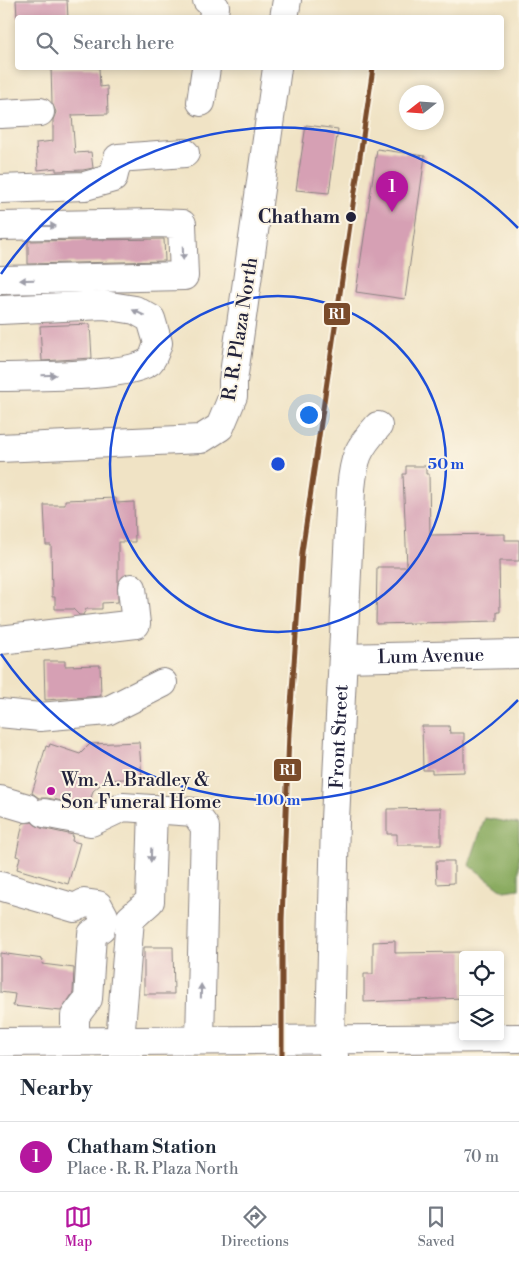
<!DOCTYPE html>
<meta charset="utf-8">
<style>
:root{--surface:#fff;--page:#f6f6f7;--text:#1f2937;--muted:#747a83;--line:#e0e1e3;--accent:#b5179e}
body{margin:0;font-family:"Libre Bodoni",serif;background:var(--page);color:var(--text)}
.controls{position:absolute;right:15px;bottom:15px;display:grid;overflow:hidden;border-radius:5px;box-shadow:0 2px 8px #0003}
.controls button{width:45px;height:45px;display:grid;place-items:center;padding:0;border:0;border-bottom:1px solid var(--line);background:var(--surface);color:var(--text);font:25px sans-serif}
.compass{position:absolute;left:399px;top:85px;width:45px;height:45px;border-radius:50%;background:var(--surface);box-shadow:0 2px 8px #0003;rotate:253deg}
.you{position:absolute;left:308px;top:414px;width:18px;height:18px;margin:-12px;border:4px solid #fff;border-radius:50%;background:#1a73e8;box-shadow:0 0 0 8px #1a73e833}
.badge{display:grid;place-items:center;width:32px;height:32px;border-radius:50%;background:var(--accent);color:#fff;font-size:16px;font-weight:700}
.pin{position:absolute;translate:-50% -41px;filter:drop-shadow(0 1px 2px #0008)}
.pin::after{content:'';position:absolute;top:26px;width:18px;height:15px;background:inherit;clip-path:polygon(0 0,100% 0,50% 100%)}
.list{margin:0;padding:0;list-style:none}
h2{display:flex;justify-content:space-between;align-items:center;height:65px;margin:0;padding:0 20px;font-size:21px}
h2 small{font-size:16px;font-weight:400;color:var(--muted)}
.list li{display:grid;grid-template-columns:32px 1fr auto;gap:15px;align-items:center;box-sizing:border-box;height:70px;padding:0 20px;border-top:1px solid var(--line)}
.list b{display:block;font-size:19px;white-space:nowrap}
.list p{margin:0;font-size:16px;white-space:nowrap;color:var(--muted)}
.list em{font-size:16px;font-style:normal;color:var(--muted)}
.icon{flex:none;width:28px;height:28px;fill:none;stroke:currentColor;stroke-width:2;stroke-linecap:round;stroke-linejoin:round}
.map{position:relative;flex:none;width:519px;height:1056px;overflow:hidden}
.search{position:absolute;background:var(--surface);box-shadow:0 2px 8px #0003;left:15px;right:15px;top:15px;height:55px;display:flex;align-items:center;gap:12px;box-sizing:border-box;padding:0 18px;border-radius:5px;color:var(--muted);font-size:19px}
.sheet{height:135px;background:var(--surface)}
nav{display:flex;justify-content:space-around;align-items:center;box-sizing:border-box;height:70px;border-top:1px solid var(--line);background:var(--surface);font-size:14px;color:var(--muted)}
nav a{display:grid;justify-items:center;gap:2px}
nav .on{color:var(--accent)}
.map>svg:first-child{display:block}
.forest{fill:#8aab60;stroke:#56664e}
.building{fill:#d6a0b4}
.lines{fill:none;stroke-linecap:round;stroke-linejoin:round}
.minor-casing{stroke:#898280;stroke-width:30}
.minor{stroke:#fff;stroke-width:28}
.rail-1-casing{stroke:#fcf5e5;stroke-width:9}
.rail-1{stroke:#7a4b2a;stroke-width:5}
.oneway{fill:#9c9ca7}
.ring{fill:none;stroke:#1d4ed8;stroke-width:2.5}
.stop-dot{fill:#22223b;stroke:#fcf5e5;stroke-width:2}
.poi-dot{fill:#b5179e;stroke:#fcf5e5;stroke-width:2}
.labels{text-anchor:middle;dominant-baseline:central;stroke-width:4;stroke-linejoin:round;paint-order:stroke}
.stop-label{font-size:19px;font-weight:bold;fill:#22223b;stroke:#fcf5e5;text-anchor:end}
.street-label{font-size:19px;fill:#22223b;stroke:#fcf5e5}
.poi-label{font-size:19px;fill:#22223b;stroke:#fcf5e5;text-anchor:start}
.centre{fill:#1d4ed8;stroke:#fcf5e5;stroke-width:2.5}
.ring-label{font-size:15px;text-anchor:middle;font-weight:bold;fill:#1d4ed8;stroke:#fcf5e5;stroke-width:4;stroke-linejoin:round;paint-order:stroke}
.line-badge{stroke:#fcf5e5;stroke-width:2}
.badge-label{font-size:14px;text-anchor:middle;font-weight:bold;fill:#fff}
</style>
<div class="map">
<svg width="519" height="1056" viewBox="0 0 519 1056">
<rect width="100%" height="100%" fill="#fcf5e5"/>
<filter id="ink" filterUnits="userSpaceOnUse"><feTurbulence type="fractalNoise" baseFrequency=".02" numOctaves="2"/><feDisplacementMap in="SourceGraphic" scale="10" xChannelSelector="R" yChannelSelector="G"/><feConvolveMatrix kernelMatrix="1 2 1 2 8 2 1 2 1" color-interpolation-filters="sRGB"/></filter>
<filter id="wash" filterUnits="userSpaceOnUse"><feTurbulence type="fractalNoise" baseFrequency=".0096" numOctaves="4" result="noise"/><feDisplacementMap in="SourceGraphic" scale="20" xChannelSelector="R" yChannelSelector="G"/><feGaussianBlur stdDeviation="1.12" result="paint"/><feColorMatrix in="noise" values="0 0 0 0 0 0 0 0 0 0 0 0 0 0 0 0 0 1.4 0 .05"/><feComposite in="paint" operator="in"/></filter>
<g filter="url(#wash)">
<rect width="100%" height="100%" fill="#f0e3c5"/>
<!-- forest -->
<path class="forest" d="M 485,818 L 519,824 L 519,889 L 504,891 L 469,865 Z"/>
<g id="blocks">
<!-- building -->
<path class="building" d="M 16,0 L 67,0 L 68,18 L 17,18 Z
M 51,68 L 99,68 L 100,87 L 107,86 L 108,114 L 72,115 L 75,153 L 91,152 L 93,168 L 83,170 L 56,171 L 56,168 L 38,170 L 36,143 L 53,141 L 53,120 L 56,112 L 52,103 Z
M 306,125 L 338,129 L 329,193 L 296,190 Z
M 377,149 L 425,156 L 405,299 L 356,292 Z
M 164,239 L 165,261 L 28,264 L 28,241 Z
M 90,324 L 92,358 L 42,361 L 40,326 Z
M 406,466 L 426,466 L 426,474 L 429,474 L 430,535 L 505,534 L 505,540 L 519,540 L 519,561 L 499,561 L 500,612 L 497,612 L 497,621 L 376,624 L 377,567 L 407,567 L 403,474 L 406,474 Z
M 116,498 L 116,503 L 134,502 L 135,542 L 118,542 L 118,602 L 102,603 L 102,609 L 86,609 L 83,615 L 79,615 L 73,609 L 55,609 L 55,597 L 52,597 L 51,545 L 46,545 L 44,505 L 65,505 L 65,500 Z
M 44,661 L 65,661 L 65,666 L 100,665 L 101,696 L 45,700 Z
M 422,726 L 449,726 L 450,733 L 464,733 L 464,772 L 432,773 L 432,770 L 423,770 Z
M 139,742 L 142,778 L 106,780 L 93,791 L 89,806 L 47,798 L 39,798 L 32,793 L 46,746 L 49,747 L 50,744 L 80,754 L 90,744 Z
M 441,808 L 441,845 L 397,845 L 397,834 L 387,834 L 387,809 Z
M 32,822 L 41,828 L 73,835 L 72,841 L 80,843 L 68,884 L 17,869 L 20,857 L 16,856 L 23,823 Z
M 436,861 L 454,861 L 454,883 L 437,884 Z
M 395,941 L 395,953 L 463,952 L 463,998 L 364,1002 L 364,974 L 373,974 L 373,942 Z
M 144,947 L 173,947 L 174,994 L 144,994 Z
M 0,953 L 43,959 L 42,964 L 74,968 L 73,993 L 61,1011 L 13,1006 L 15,994 L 0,992 Z"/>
</g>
</g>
<g filter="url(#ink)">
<use href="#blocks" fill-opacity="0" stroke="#898280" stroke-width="1"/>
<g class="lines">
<!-- minor casing -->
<g class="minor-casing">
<g id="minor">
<path d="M 207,0 L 215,7 L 213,18"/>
<path d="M 284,18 L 287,0"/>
<path d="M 201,102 L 206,68"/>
<path d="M 0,114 L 40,112"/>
<path d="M 0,189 L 85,186 L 113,178 L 118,158 L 185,153"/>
<path d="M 0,226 L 156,223 L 182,224 L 184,276 L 0,280"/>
<path d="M 0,310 L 104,305 L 135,310 L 151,319 L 158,343 C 156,349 154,357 150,361 C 129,378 31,376 0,377"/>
<path d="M 0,448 L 201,439 L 220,427 L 233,396 L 233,381 L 277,68"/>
<path d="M 0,640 L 136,624 L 132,588"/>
<path id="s1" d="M 343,658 L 519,654"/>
<path d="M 0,713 L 40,717 L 107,711 L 163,683"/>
<path d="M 0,800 L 27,808"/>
<path d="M 44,813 L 91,822 L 123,807 L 194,812 L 205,827 L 200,1039"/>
<path d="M 0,886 L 75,908 L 84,903 L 98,905 L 104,916 L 101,928 L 92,934 L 88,999 L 75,1016 L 75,1041"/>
<path d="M 120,1041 L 130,919 L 150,901 L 153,809"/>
<path d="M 0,1042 L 519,1038"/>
<path id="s2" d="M 334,1056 L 330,1039 L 335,820 L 351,489 C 354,458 357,449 378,426"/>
</g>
</g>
<!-- minor -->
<use href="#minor" class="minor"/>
<!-- rail-1 casing -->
<g class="rail-1-casing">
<path id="rail-1" d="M 282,1056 L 282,920 L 289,733 L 302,552 L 373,68"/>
</g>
<!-- rail-1 -->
<use href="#rail-1" class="rail-1"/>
</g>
<!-- one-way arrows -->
<defs><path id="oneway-solid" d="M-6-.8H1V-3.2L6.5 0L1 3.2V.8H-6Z" transform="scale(1.25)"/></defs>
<g class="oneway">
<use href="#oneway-solid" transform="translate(49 226)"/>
<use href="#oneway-solid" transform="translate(183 253) rotate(88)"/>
<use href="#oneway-solid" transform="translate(27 280) rotate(179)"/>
<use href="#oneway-solid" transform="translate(139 313) rotate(-155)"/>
<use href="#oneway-solid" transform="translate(49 375) rotate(-2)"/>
<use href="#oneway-solid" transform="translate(151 855) rotate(92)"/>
<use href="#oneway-solid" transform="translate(201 991) rotate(-89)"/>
</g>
</g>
<!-- distance rings -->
<g class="ring">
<circle cx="278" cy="464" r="168"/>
<path d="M518 700A336 336 0 0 1 1 654M1 274A336 336 0 0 1 518 228"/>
</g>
<!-- markers -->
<circle class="stop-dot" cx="351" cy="217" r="6"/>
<circle class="poi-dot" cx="51" cy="791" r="5"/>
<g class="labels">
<!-- stop labels -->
<g class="stop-label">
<text x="340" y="217">Chatham</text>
</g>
<!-- street labels -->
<g class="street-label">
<text transform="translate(240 329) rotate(-81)">R. R. Plaza North</text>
<text stroke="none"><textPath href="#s1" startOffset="88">Lum Avenue</textPath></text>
<text stroke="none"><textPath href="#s2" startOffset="320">Front Street</textPath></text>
</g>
<!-- poi labels -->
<g class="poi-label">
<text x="61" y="780">Wm. A. Bradley &amp;<tspan x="61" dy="22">Son Funeral Home</tspan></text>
</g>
</g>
<circle cx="278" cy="464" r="8" class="centre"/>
<g class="ring-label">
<text x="446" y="469">50 m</text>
<text x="278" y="805">100 m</text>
</g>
<g class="line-badge">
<rect x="323" y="302" width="28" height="24" rx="5" fill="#7a4b2a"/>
<rect x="273" y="758" width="29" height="24" rx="5" fill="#7a4b2a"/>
</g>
<g class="badge-label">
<text x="337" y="319">R1</text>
<text x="288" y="775">R1</text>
</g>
</svg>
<div class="controls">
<button><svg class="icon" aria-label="locate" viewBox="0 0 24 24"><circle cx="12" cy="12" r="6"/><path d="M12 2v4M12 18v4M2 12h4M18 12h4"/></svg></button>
<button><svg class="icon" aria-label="layers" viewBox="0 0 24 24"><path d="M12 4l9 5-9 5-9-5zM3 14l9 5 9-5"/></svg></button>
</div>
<svg class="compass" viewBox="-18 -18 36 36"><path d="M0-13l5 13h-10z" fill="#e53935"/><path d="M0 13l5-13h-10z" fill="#747a83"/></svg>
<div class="you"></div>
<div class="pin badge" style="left:392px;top:212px">1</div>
<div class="search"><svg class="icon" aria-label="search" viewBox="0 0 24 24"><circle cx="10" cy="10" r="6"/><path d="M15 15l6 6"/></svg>Search here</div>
</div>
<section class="sheet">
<h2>Nearby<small></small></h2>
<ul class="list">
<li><span class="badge">1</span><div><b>Chatham Station</b><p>Place · R. R. Plaza North</p></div><em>70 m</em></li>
</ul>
</section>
<nav>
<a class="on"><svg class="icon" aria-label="map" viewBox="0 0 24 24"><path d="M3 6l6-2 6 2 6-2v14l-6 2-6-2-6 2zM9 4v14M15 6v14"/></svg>Map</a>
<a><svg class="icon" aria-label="directions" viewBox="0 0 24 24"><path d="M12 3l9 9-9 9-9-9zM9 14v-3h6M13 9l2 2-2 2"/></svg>Directions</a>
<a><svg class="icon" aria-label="saved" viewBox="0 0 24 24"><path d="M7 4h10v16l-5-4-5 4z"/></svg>Saved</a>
</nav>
